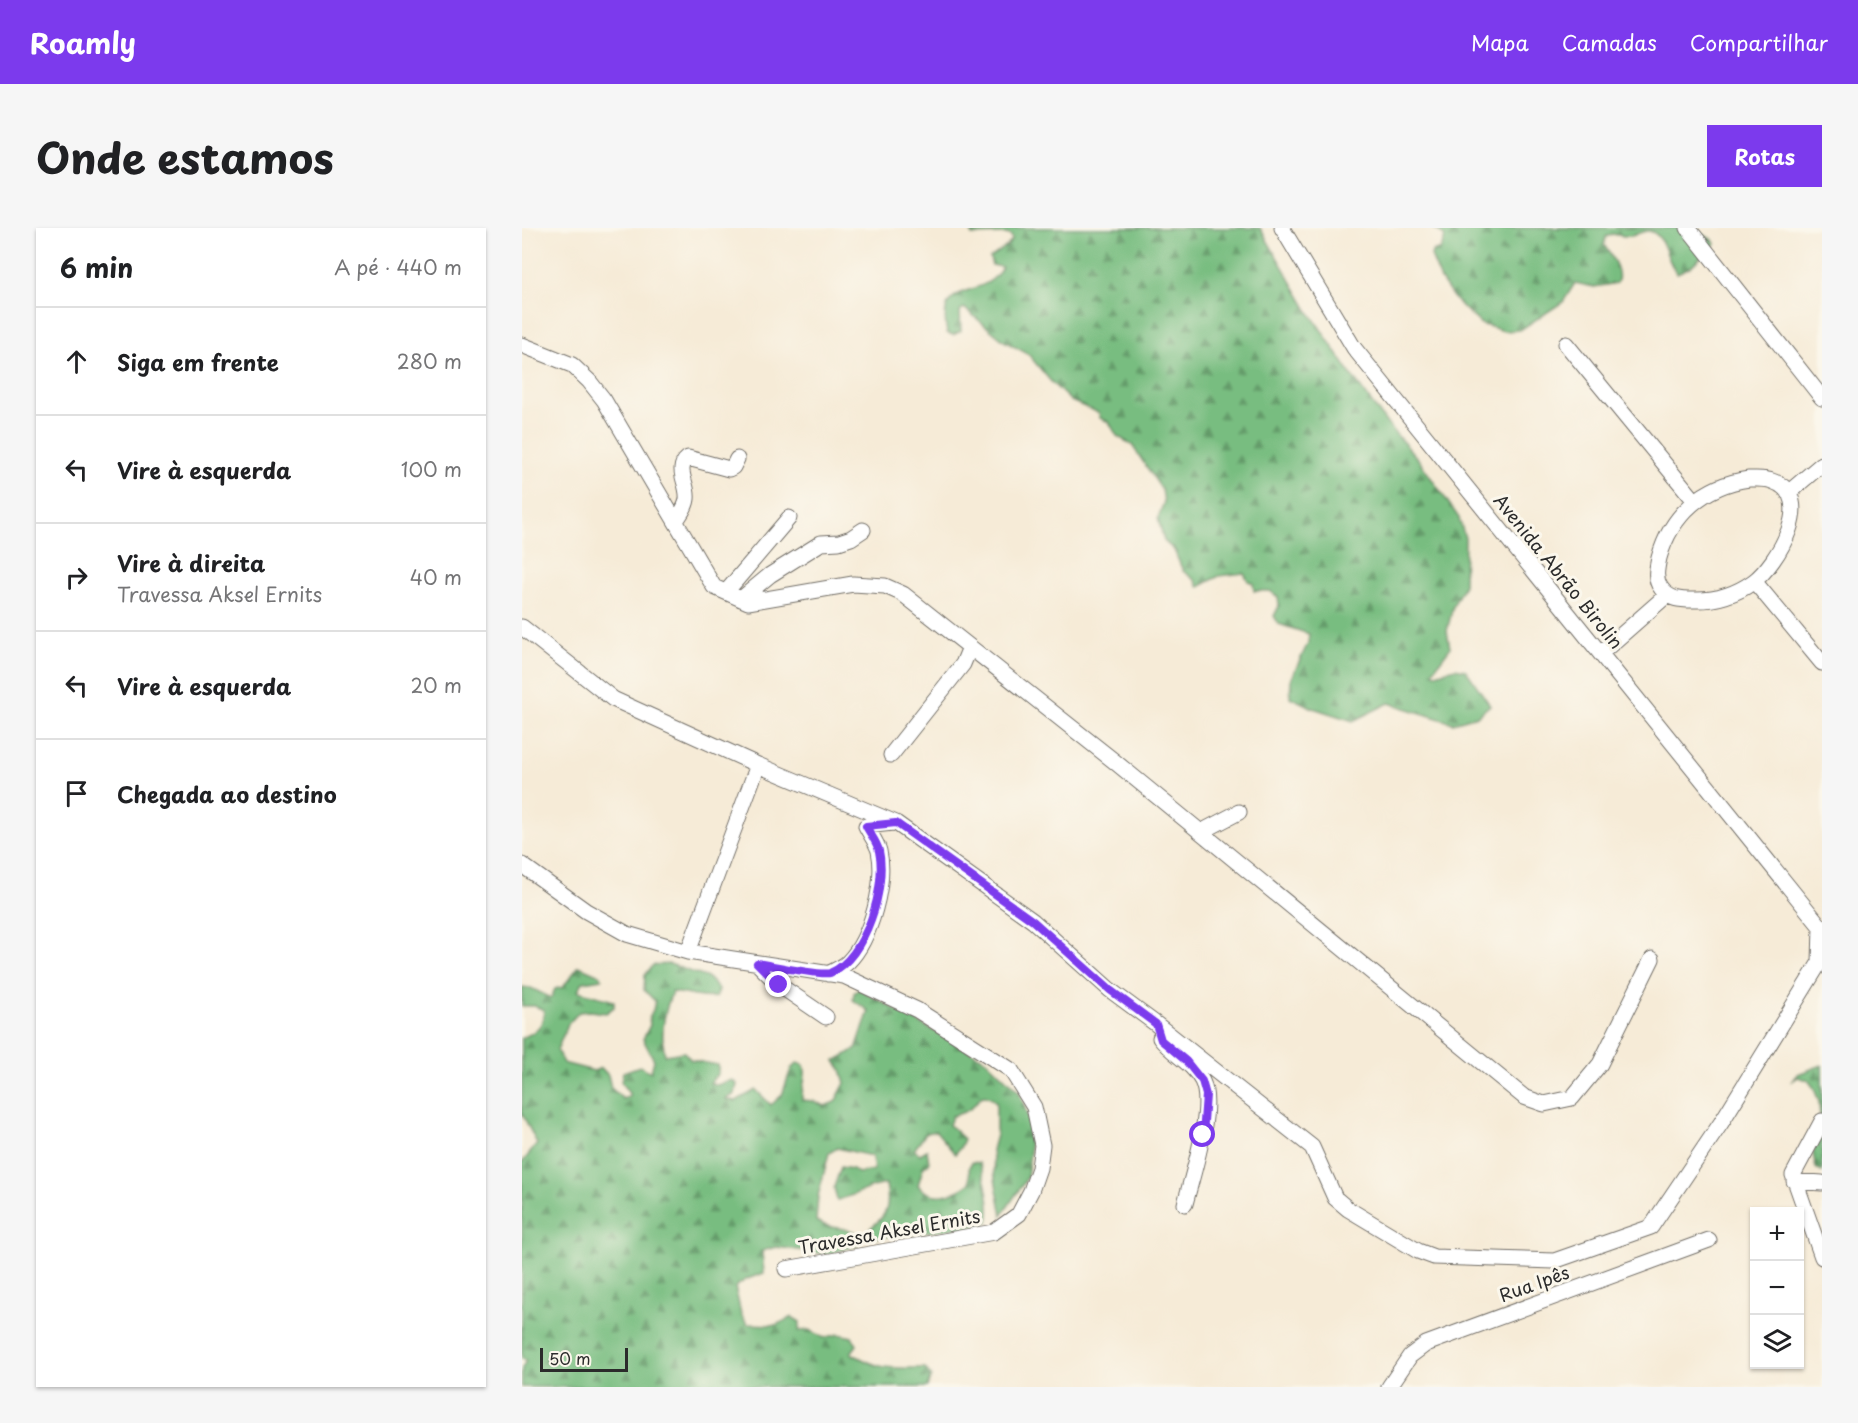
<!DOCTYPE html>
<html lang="pt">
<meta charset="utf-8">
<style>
:root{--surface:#fff;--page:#f6f6f6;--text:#202124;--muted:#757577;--line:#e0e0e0;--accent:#7c3aed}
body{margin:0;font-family:"Playpen Sans",sans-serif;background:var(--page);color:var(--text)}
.controls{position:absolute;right:18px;bottom:18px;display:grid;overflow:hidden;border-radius:0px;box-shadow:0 2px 4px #0004}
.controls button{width:54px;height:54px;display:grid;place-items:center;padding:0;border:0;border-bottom:2px solid var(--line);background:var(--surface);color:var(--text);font:30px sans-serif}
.scale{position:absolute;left:18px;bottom:15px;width:88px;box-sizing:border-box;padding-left:6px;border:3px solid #2b2b2b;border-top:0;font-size:16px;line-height:21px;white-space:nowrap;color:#2b2b2b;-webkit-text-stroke:4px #fbf7ec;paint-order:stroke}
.stop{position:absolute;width:18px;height:18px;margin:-14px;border:4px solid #7c3aed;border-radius:50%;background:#fff}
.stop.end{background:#7c3aed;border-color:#fff;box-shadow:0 2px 6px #0008}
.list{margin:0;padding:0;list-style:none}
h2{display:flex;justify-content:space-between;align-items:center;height:78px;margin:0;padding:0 24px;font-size:26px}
h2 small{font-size:20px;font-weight:400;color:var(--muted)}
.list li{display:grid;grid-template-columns:39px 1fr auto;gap:18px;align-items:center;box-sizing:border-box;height:108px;padding:0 24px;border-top:2px solid var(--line)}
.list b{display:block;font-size:22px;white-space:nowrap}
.list p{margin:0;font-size:20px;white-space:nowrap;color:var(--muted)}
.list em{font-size:20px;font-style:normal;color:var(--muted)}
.icon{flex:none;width:33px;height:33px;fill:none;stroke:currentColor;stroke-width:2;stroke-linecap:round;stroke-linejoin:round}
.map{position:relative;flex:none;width:1300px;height:1159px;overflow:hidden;border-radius:0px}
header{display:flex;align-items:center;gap:36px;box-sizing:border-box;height:84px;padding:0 30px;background:var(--accent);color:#fff}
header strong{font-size:28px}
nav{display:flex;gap:33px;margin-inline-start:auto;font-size:21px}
.intro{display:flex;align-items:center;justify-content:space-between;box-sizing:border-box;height:144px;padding:0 36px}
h1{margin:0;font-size:42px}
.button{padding:15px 27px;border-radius:0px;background:var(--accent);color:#fff;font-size:21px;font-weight:700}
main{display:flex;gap:36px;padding:0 36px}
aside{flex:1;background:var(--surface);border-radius:0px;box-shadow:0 2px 4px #0004}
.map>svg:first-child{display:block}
.forest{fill:url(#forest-firs);stroke:#527456;stroke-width:1.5}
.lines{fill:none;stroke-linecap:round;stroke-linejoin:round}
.minor-casing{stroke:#726e67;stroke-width:17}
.minor{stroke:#fff;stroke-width:15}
.route{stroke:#7c3aed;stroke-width:8}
.labels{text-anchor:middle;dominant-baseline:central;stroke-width:6;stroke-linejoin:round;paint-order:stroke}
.street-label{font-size:18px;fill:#2b2b2b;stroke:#fbf7ec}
</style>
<header>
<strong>Roamly</strong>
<nav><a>Mapa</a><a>Camadas</a><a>Compartilhar</a></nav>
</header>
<div class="intro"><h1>Onde estamos</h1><a class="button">Rotas</a></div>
<main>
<aside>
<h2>6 min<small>A pé · 440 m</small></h2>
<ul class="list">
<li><svg class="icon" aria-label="ahead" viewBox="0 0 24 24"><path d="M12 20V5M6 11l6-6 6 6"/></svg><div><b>Siga em frente</b></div><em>280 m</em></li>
<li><svg class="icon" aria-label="left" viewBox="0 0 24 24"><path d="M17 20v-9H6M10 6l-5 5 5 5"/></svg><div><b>Vire à esquerda</b></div><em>100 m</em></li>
<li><svg class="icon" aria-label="right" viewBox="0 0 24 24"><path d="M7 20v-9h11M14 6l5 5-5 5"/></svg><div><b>Vire à direita</b><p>Travessa Aksel Ernits</p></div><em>40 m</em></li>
<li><svg class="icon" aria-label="left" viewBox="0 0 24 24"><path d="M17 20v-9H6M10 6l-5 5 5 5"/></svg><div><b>Vire à esquerda</b></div><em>20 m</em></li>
<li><svg class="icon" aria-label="arrive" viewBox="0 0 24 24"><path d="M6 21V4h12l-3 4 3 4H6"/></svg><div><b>Chegada ao destino</b></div></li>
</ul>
</aside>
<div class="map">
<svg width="1300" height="1159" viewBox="0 0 1300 1159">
<defs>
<pattern id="forest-firs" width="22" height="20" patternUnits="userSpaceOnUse" patternTransform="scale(1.5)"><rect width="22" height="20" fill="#78bd80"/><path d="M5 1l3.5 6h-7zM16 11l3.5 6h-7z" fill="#639a69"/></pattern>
</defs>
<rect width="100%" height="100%" fill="#fbf7ec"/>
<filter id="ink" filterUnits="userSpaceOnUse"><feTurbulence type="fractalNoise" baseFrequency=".0167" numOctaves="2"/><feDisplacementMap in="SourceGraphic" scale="12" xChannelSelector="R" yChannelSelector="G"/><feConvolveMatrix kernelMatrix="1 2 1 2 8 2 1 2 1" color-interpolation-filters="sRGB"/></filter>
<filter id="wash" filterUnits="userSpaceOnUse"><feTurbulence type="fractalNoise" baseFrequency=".008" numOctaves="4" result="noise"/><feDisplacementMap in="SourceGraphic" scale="24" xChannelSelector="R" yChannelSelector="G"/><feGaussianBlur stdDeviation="1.35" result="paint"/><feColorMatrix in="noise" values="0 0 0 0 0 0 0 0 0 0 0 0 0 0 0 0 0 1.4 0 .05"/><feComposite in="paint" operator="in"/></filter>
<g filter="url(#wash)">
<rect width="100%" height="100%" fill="#f6ebd7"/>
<!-- forest -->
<path class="forest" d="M 449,0 L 738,0 L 786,82 L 828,145 L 866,197 L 896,231 L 937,290 L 943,310 L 942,357 L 931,378 L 925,403 L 928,420 L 910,444 L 914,446 L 933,440 L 944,442 L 968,477 L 955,488 L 931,495 L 867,475 L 831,493 L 791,480 L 768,469 L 769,451 L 786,415 L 787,406 L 757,396 L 752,388 L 757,378 L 756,369 L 748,363 L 732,363 L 731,355 L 726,353 L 722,345 L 697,348 L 677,359 L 673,352 L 661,343 L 652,322 L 642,313 L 636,290 L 642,274 L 640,262 L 610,217 L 595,208 L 587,194 L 578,190 L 577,185 L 549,173 L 531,156 L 506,126 L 482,113 L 442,80 L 438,83 L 439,103 L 431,107 L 425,105 C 413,48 463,74 480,39 L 470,37 L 468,30 L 485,18 L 490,12 L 489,8 L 485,6 L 450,7 Z
M 911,0 L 1170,0 L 1191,12 L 1193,16 L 1168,39 L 1155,45 C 1144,35 1144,6 1127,3 C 1120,2 1115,7 1109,8 C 1103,9 1096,7 1090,6 L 1084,9 L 1082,17 C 1088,27 1101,43 1095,55 L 1072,59 L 1053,55 L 1041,74 L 998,102 L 982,103 L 959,96 L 933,72 L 919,52 L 909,28 L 910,24 L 919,21 L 923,9 L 918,4 Z
M 148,736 L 186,750 L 197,762 L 194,769 C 179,772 165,765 150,764 C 142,784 138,806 143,827 L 162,824 L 169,832 L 196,837 L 196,845 L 188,855 L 195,857 L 210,852 L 215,856 L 213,866 L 204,871 L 214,873 L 234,862 L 249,877 L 260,867 L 269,841 L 275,835 L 282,837 C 286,849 279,859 280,872 L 291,873 L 303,878 L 313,874 L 323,855 L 319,841 L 313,833 L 334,821 L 347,783 L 331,772 L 332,765 L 337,761 L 464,832 L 497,864 L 506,889 L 508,925 L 505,950 L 480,987 L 473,951 L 470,922 L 474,907 L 474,874 C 458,861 458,872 449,880 C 445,884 436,886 430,888 L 427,897 L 442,911 L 438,920 L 433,926 L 414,903 L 404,905 L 392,922 L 398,926 L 405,922 L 407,935 L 401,940 L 396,957 C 409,974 433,967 448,955 L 447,939 L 450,934 L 457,935 C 463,948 470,980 466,994 L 449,999 L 353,1010 L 347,1001 C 366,987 368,979 364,956 C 346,958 333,968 315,972 L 312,959 L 319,939 L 331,941 L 336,945 L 352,942 L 350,928 L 315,920 L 307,925 L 296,968 L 294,993 C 308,1002 318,998 333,1004 L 337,1017 L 306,1026 L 254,1019 L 240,1023 L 242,1045 L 225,1051 L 213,1059 L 219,1086 L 225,1096 L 254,1097 L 270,1089 L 278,1094 L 277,1103 L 288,1102 L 302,1110 L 317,1106 L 330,1109 L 335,1117 L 329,1125 C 360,1143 368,1140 403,1140 L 409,1148 L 405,1159 L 0,1159 L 0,1141 L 4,1132 L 0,1131 L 0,935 L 15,916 L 0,885 L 0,810 C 14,804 22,798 22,782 L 13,778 L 0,778 L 0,759 L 9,760 L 29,770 L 33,761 L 41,759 L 57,738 L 78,747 L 80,751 L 61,754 L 56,763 L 92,773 L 92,779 L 84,785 L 68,783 L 57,784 L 46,796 L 35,822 L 41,835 L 72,843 L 79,840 L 86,847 L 89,860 L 101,871 L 108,867 L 99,854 L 101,844 L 118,838 L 129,844 L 132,832 L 121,811 L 128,797 L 127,790 L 131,782 L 133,773 L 122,762 L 123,747 L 131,737 Z
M 1300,837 L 1300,944 L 1294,940 L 1291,926 L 1298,891 L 1297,874 L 1292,860 L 1286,852 L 1276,849 L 1269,854 L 1276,846 Z"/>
</g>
<g filter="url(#ink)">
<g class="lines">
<!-- minor casing -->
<g class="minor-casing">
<path id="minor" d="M 1166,0 L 1300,170
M 1044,116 L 1173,273
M 0,117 L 50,137 L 67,153 L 82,172 L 192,359 L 226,374 L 331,356 L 363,358 L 381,366 L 592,533 L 1002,869 L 1022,876 L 1050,870 L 1078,836 L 1130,731
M 1227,251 C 1235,251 1243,250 1250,253 C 1296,268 1255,336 1231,354 C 1214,366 1193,373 1171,372 C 1159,372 1147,372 1139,360 C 1132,351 1135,340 1137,330 C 1149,286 1183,257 1227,251 Z
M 1266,265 L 1300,236
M 154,293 C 158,286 164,280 165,271 C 167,256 152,241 166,230 L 207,241 L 211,239 L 215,231
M 1232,353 L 1300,435
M 204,364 L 267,290
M 219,371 L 248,347 L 299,315 L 317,314 L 329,310 L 341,302
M 0,399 L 91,471 L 236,537 L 374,595 L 511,693 L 588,762 L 634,796 L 790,919 L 813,970 L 826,981 L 896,1023 L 912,1029 L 1032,1033 L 1129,999 L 1199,895 L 1298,734 L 1299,699 L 832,120 L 760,0
M 1079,425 L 1145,367
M 369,527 L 441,436 L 448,419
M 679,604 L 717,584
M 0,637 L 64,683 L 105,706 L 166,724 L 322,748 L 395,782 L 489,842 L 512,879 L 520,917 L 517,940 L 509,963 L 497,986 L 472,1004 L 264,1041
M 166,724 L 236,537
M 235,735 L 257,757 L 304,789
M 306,746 C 313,742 321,739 326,734 C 349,711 364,654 357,623 C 355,615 348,606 344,598 L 371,595
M 638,810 C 650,826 671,835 680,853 C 693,879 670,948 663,976
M 1300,893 L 1271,947 L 1300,1029
M 1272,953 L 1300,955
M 867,1159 L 888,1128 L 904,1116 L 1187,1012"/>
</g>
<!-- minor -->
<use href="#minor" class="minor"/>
</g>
</g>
<g class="lines" filter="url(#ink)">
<!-- route -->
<path class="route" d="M 257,757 L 235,735 C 248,737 299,748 308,745 C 344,730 365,658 357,623 C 355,614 348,606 344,598 L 374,595 L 511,693 L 588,762 L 634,796 L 639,812 L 664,833 L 680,853 L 684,867 L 681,907"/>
</g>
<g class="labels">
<!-- street labels -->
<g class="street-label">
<text transform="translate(1037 343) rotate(51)">Avenida Abrão Birolin</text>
<text transform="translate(367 1003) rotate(-10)">Travessa Aksel Ernits</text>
<text transform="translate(1012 1055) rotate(-20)">Rua Ipês</text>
</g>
</g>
</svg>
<div class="controls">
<button>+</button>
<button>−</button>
<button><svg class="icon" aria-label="layers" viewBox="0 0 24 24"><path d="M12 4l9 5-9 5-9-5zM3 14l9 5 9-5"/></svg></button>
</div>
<div class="scale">50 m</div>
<div class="stop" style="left:681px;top:907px"></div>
<div class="stop end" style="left:257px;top:757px"></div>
</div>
</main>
